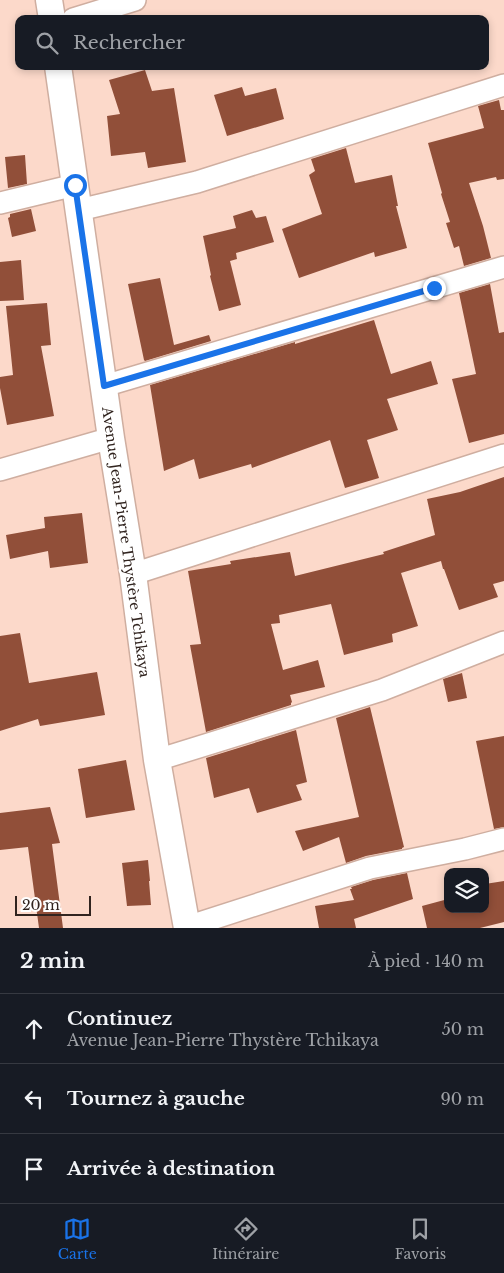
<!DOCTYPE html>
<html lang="fr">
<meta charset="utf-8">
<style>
:root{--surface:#171b24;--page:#242831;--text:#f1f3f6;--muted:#9ea1a6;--line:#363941;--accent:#1a73e8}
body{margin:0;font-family:"Libre Baskerville",serif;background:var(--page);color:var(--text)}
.controls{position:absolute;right:15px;bottom:15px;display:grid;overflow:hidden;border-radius:10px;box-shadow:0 2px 8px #0003}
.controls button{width:45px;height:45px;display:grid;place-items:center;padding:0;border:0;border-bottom:1px solid var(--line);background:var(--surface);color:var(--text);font:25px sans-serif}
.scale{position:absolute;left:15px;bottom:12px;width:76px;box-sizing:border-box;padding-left:5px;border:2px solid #31241f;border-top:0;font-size:14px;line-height:18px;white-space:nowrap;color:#31241f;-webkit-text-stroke:4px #fff;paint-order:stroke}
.stop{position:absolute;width:15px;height:15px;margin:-11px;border:4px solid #1a73e8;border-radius:50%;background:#fff}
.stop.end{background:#1a73e8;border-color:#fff;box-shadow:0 1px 5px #0008}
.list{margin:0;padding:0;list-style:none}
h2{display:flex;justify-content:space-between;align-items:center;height:65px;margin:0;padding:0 20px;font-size:21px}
h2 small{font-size:16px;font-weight:400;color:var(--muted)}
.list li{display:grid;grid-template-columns:32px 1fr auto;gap:15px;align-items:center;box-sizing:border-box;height:70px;padding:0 20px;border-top:1px solid var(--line)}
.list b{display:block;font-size:19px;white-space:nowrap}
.list p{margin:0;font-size:16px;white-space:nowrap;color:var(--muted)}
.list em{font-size:16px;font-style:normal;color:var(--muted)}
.icon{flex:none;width:28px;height:28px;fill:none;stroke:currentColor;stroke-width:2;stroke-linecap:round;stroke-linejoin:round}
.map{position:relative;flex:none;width:504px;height:928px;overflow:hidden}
.search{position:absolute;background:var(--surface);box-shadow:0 2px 8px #0003;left:15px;right:15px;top:15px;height:55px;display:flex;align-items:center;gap:12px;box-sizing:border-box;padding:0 18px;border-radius:10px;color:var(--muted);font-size:19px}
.sheet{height:275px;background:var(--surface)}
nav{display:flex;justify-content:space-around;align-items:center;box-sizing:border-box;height:70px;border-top:1px solid var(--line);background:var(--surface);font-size:14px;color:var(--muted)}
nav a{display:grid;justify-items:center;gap:2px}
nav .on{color:var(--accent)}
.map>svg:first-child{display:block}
.building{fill:#914f39}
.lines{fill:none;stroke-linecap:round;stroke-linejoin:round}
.minor-casing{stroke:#cfaea0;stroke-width:24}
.tertiary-casing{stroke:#cfaea0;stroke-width:29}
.minor{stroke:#fff;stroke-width:21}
.tertiary{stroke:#fff;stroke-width:26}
.route{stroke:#1a73e8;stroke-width:6}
.labels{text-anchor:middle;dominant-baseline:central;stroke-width:5;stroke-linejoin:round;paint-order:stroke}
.street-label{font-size:14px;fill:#31241f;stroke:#fff}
</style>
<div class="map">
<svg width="504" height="928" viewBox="0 0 504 928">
<rect width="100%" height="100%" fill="#fcd9ca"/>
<!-- building -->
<path class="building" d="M 145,70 L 152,91 L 174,88 L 186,162 L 148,168 L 145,152 L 111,156 L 107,116 L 120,114 L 109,80 Z
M 242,87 L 245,96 L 276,88 L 284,119 L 227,136 L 214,95 Z
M 499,100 L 501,110 L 504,110 L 504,179 L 497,180 L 496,177 L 469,183 L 483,226 L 491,258 L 464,266 L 459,246 L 454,248 L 446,223 L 450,222 L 441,194 L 442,193 L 428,143 L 484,128 L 478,106 Z
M 346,148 L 355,183 L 392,175 L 398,206 L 396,206 L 407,248 L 375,257 L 374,252 L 299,278 L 282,229 L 322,214 L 309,175 L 315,171 L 311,159 Z
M 25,155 L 27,184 L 8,188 L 5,157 Z
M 31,209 L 36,231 L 12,237 L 8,218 L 10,217 L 10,214 Z
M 252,210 L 256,218 L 266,216 L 274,242 L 236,253 L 237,259 L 230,261 L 241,305 L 219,311 L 210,276 L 211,275 L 203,236 L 236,228 L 233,216 Z
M 21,260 L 24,300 L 0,301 L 0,262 Z
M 160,278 L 174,345 L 209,335 L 211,341 L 145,361 L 144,360 L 128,284 Z
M 490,284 L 499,333 L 504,332 L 504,434 L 469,443 L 452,379 L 476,374 L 459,293 Z
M 47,303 L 51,345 L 41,346 L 54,416 L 7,425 L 0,388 L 0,377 L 13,375 L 6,306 Z
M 374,320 L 391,374 L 431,361 L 438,384 L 387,399 L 398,430 L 367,440 L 379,478 L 345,488 L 330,440 L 252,468 L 251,464 L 199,479 L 194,459 L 164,471 L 150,385 L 295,342 L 295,344 Z
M 504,477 L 504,581 L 493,584 L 498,597 L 459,610 L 444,569 L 443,569 L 441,561 L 401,573 L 418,626 L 392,634 L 393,642 L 344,655 L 331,604 L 279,615 L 280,623 L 271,624 L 283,670 L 318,660 L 325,687 L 290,695 L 292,702 L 291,703 L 291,705 L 206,732 L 190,645 L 201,644 L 188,571 L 231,564 L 230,561 L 290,552 L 295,576 L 384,554 L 383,552 L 435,535 L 427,499 L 460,492 Z
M 82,513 L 88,563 L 50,568 L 48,551 L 10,559 L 6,535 L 45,528 L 44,517 Z
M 20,633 L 29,683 L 97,672 L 105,715 L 40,726 L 38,719 L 0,731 L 0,636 Z
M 462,673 L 467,698 L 448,702 L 443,679 Z
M 370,707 L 404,847 L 402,848 L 402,849 L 366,856 L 346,863 L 339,837 L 303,851 L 295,831 L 359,817 L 336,718 Z
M 296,730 L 307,782 L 296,785 L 302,800 L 257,813 L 249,788 L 214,798 L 206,758 Z
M 504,736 L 504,827 L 494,829 L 476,741 Z
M 126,760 L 135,810 L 86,818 L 78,769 Z
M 50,807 L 60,843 L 52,844 L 63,928 L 39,928 L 28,847 L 0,850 L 0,813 Z
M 148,860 L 150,881 L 149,881 L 151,905 L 127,906 L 122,863 Z
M 407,873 L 413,899 L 354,919 L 356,928 L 319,928 L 315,906 L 354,900 L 350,889 L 352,889 L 351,887 L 373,880 Z
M 504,881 L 504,922 L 480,928 L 427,928 L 422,906 L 448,899 L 448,909 L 485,909 L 485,884 Z"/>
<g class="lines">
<!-- minor casing -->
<g class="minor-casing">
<path id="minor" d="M 73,19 L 135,0
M 0,203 L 75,185
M 79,210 L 197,182 L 504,85
M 104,386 L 504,267
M 0,470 L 111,438
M 133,574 L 504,455
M 157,760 L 382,690 L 504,642
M 187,927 L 370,868 L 465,849 L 504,839"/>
</g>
<!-- tertiary casing -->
<g class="tertiary-casing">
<path id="tertiary" d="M 49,0 L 52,19
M 58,66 L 111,438 L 133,574 L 157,760 L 187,928"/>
</g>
<!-- minor -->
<use href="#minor" class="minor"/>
<!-- tertiary -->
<use href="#tertiary" class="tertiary"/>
</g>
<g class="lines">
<!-- route -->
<path class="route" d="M 75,185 L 104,386 L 434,288"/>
</g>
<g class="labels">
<!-- street labels -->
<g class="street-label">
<text transform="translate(126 542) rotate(82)">Avenue Jean-Pierre Thystère Tchikaya</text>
</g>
</g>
</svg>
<div class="controls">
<button><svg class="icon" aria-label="layers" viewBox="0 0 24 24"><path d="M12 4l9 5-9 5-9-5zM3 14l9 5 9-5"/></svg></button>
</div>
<div class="scale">20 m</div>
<div class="stop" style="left:75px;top:185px"></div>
<div class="stop end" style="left:434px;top:288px"></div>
<div class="search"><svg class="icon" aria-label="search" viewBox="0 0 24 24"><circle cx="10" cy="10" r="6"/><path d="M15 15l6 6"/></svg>Rechercher</div>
</div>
<section class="sheet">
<h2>2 min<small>À pied · 140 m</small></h2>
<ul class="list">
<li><svg class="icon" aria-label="ahead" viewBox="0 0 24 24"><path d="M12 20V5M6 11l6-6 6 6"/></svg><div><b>Continuez</b><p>Avenue Jean-Pierre Thystère Tchikaya</p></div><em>50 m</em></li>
<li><svg class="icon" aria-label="left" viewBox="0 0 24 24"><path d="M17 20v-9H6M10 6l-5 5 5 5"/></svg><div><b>Tournez à gauche</b></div><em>90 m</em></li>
<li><svg class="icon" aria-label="arrive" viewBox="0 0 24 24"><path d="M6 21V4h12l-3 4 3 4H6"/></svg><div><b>Arrivée à destination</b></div></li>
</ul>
</section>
<nav>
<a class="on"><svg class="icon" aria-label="map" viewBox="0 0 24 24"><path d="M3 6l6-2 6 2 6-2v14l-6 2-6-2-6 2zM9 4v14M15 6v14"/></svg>Carte</a>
<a><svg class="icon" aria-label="directions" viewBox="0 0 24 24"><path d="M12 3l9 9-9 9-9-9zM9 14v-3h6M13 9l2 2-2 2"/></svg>Itinéraire</a>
<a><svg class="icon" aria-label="saved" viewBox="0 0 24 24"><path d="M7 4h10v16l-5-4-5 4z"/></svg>Favoris</a>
</nav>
